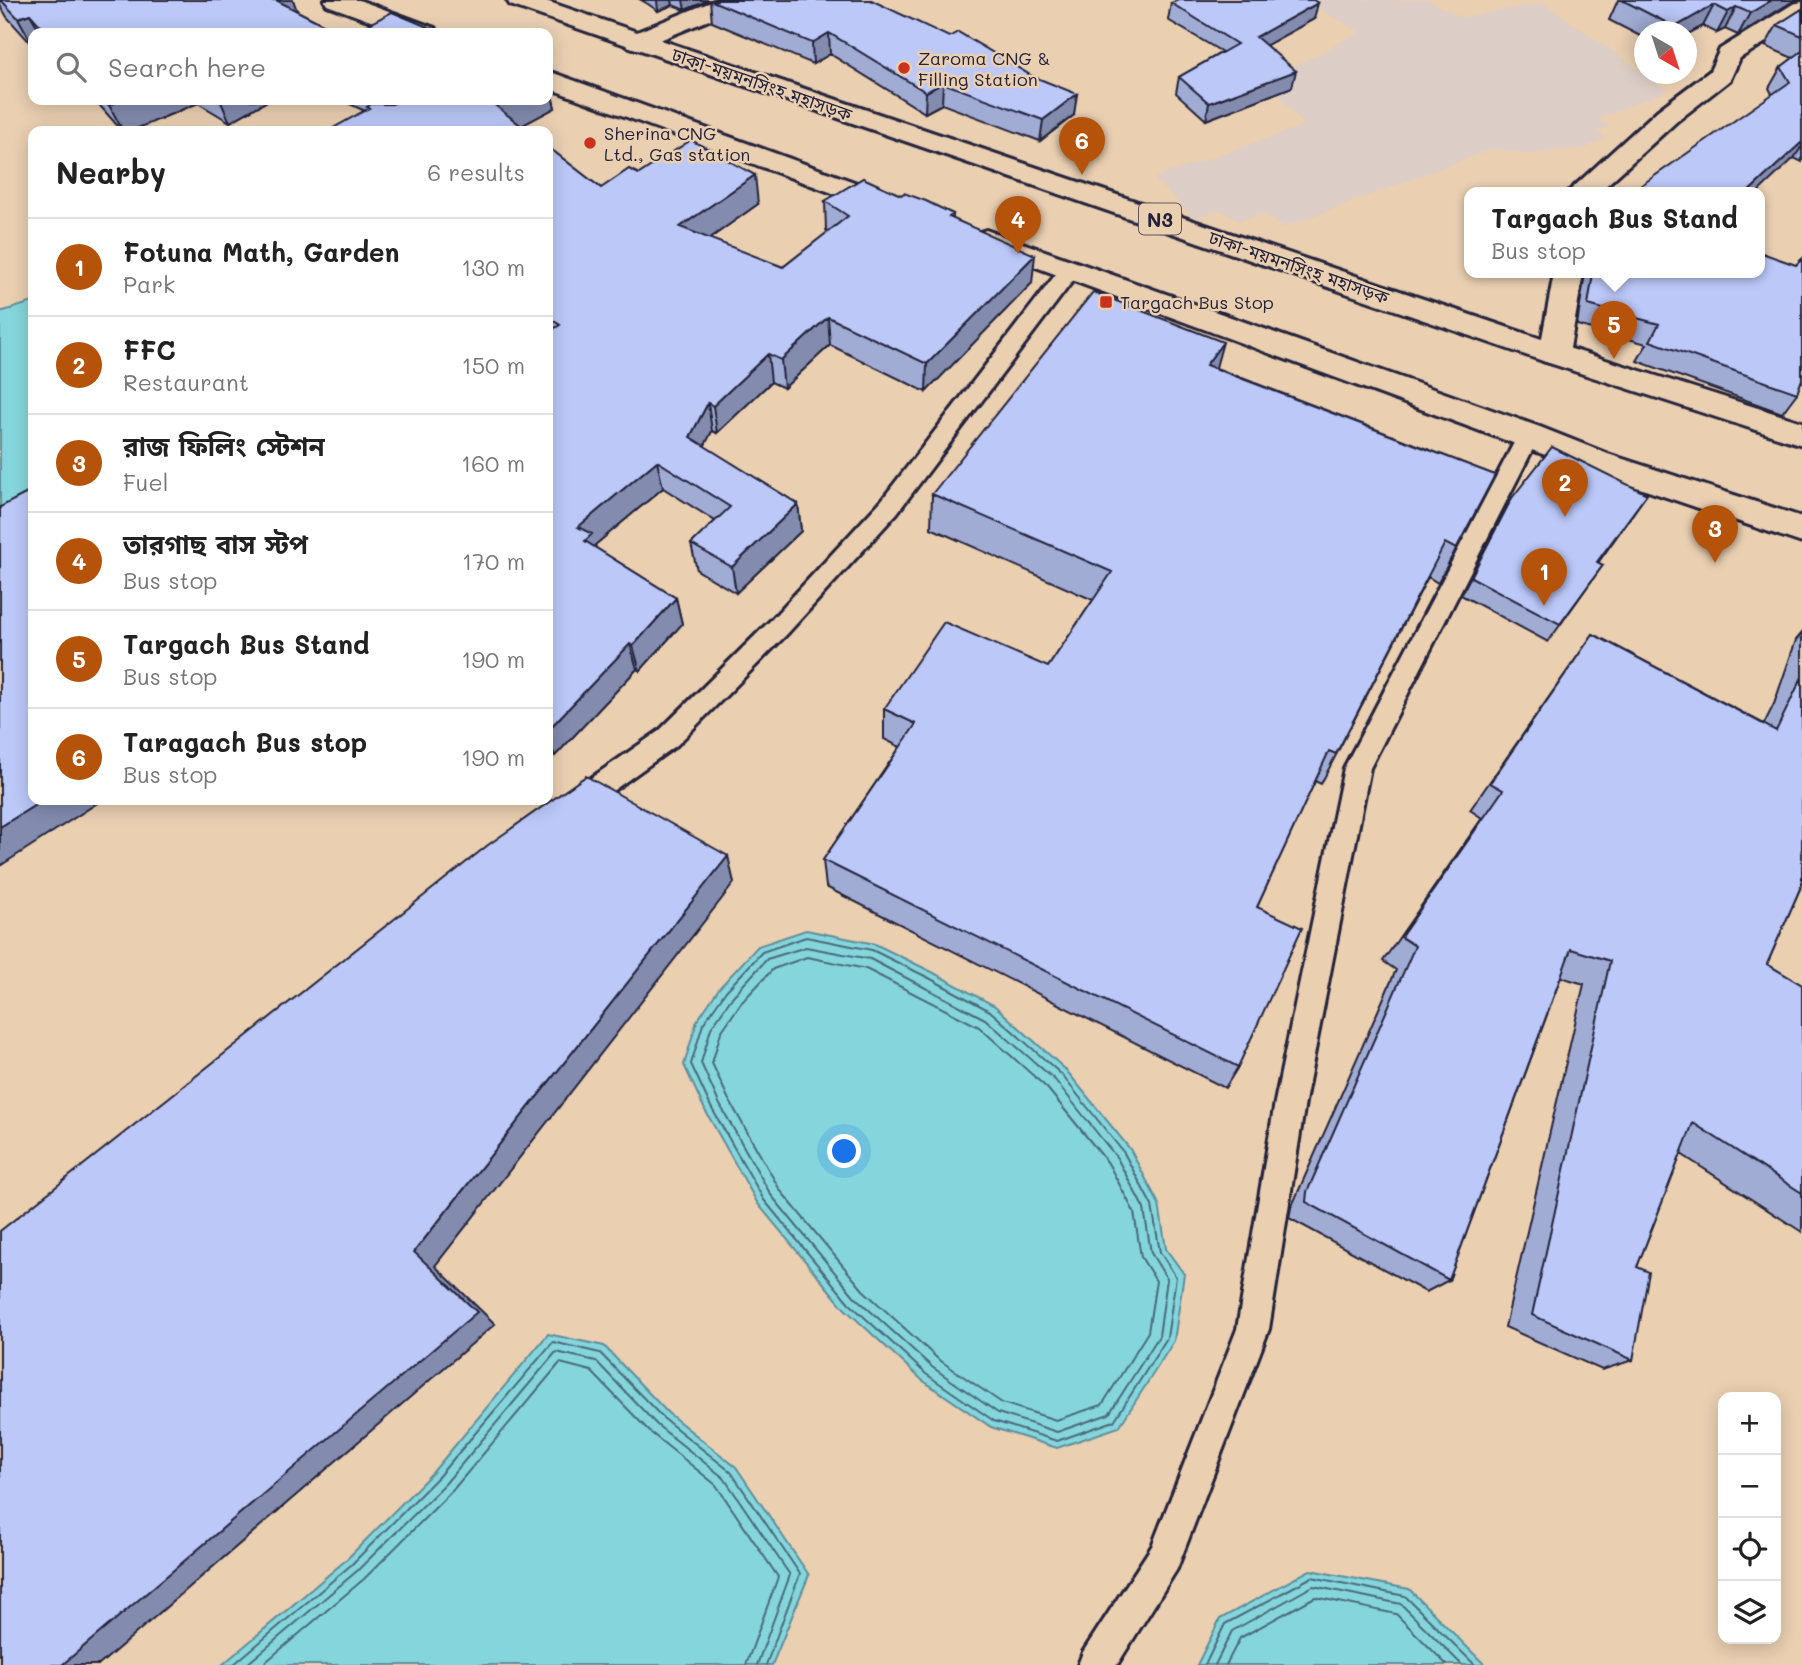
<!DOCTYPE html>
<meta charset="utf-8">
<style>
:root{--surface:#fff;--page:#f2f2f2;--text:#222;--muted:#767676;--line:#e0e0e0;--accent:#b45309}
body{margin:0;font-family:Mali,"Noto Sans Bengali",sans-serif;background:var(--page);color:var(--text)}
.controls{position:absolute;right:21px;bottom:21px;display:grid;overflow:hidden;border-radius:14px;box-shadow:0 4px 18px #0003}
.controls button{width:63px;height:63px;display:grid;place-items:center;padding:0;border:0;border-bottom:2px solid var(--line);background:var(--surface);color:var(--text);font:35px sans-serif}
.compass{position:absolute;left:1634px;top:21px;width:63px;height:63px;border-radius:50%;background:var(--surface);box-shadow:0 4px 18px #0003;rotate:141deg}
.you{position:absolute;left:845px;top:1152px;width:24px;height:24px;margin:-18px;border:5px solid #fff;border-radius:50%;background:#1a73e8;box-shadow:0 0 0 10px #1a73e833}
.badge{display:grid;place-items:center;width:46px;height:46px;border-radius:50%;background:var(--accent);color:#fff;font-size:23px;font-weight:700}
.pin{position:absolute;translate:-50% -58px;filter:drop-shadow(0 2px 4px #0008)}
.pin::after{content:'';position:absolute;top:37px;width:24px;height:21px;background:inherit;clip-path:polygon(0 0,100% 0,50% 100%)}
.popup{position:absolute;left:1464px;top:187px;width:301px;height:91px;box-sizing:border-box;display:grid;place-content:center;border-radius:14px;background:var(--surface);filter:drop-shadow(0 2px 5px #0005);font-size:23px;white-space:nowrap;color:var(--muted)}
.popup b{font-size:26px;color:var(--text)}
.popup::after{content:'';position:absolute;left:50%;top:100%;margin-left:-14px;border:14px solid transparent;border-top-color:var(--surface)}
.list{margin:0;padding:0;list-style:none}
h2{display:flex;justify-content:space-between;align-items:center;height:91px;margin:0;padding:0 28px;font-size:30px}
h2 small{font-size:23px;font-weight:400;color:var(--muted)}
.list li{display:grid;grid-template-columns:46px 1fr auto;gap:21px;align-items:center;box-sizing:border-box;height:98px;padding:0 28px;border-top:2px solid var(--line)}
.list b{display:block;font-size:26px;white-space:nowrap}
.list p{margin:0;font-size:23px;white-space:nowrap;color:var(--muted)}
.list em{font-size:23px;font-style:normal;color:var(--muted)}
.icon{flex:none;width:38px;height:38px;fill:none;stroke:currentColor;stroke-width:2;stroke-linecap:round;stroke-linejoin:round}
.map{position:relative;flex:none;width:1802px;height:1665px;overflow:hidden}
.search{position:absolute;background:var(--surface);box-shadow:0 4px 18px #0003;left:28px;top:28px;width:525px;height:77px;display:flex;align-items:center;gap:18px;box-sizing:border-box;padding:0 24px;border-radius:14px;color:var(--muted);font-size:26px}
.panel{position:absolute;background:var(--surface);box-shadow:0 4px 18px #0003;left:28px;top:126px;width:525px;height:679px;border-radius:14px}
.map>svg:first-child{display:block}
.built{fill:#dccdc6}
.water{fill:#85d6dc;stroke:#5d8e9c;stroke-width:2}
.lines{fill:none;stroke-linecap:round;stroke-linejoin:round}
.shore{stroke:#4a6a7b;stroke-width:2}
.lane-casing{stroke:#22223b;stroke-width:6}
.street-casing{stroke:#22223b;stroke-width:6}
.highway-casing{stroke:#22223b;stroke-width:6}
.lane{fill:#eacfb1;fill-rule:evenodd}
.street{fill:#eacfb1;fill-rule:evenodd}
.highway{fill:#eacfb1;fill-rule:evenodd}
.wall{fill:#a1acd5;stroke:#22223b;stroke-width:2}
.shaded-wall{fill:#838cae;stroke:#22223b;stroke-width:2}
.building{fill:#bbc8f8;stroke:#22223b;stroke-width:2}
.poi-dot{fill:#c8321e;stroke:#eacfb1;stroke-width:2.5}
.labels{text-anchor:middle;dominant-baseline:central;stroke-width:5;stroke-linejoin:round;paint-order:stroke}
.far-poi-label{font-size:18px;fill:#22223b;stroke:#eacfb1;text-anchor:start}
.far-street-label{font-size:18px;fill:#22223b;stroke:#eacfb1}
.shield{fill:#eacfb1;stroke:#5e565e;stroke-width:2}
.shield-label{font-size:19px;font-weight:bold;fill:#22223b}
</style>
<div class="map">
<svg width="1802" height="1665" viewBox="0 0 1802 1665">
<rect width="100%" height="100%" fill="#eacfb1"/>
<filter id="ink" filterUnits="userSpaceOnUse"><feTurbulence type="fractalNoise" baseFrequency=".0143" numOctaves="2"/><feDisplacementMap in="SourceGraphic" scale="14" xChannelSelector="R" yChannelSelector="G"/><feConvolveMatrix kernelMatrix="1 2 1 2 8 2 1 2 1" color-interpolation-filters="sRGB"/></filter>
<g filter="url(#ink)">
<!-- built -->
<path class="built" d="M 1304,0 L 1428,0 L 1462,18 L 1544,3 L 1667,90 L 1597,119 L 1609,126 L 1597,131 L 1605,138 L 1584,148 L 1528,154 L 1492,149 L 1284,227 L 1262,214 L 1239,221 L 1220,210 L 1194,218 L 1154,178 L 1305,125 L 1267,81 L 1360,32 Z"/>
<!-- water -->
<path class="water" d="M 33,302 L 33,499 L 0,508 L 0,312 Z
M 806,930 L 875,944 L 932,972 L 995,1006 L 1066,1070 L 1130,1149 L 1159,1204 L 1166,1249 L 1184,1274 L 1174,1341 L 1119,1427 L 1057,1448 L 991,1427 L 922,1380 L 844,1308 L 758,1204 L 705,1110 L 684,1065 L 697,1021 L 720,987 L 758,946 Z
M 548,1334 L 604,1346 L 668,1413 L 736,1467 L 809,1575 L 772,1665 L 222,1665 L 346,1560 L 433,1472 Z
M 1310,1570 L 1409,1589 L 1485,1665 L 1197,1665 L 1220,1619 Z"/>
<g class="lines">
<!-- shore -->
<path class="shore" d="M 806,937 L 872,950 L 929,978 L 990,1011 L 1061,1074 L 1124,1153 L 1152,1206 L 1160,1252 L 1176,1277 L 1167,1338 L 1114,1421 L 1057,1441 L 994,1421 L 926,1374 L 849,1303 L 764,1200 L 711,1107 L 691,1064 L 703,1024 L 726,991 L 762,952 Z
M 806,947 L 870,959 L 985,1019 L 1055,1080 L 1117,1158 L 1144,1209 L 1151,1253 L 1167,1279 L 1159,1336 L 1109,1414 L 1057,1432 L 998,1413 L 932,1367 L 855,1297 L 771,1195 L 719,1103 L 701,1063 L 711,1028 L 733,996 L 767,959 Z
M 807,957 L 866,969 L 979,1027 L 1047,1088 L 1108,1163 L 1134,1212 L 1141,1257 L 1156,1281 L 1148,1332 L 1102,1405 L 1056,1420 L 1002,1403 L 938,1359 L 863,1290 L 780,1190 L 728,1098 L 712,1063 L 721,1032 L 741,1003 L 773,969 Z
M 233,1665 L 351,1565 L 438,1477 L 553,1342 L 600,1353 L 663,1418 L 731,1472 L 800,1574 L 766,1665
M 246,1665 L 357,1571 L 445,1484 L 556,1352 L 596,1361 L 657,1425 L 724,1478 L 790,1575 L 757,1665
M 262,1665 L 364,1579 L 452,1491 L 560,1363 L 591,1371 L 650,1432 L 716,1485 L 778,1577 L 746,1665
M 1205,1665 L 1225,1624 L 1312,1577 L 1405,1596 L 1475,1665
M 1215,1665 L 1232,1631 L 1313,1586 L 1401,1604 L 1462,1665
M 1226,1665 L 1240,1638 L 1315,1597 L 1396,1614 L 1447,1665"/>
<!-- lane casing -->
<g class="lane-casing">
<path id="lane" d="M 1070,264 L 1077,265 L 1080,270 L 1077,275 L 897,513 L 787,634 L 677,745 L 583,812 L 574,815 L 565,812 L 561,804 L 565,796 L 659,731 L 771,620 L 881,501 L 1063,265 Z
M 1529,427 L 1537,430 L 1540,435 L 1370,768 L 1305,1102 L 1269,1329 L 1177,1569 L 1117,1665 L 1078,1665 L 1083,1652 L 1152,1546 L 1237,1329 L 1275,1102 L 1344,768 L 1518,435 L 1521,430 Z"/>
</g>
<!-- street casing -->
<g class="street-casing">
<path id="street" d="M 716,0 L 749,0 L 746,5 L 645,46 L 636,49 L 627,46 L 623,41 L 627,36 Z
M 1802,2 L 1802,20 L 1740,58 L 1730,80 L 1676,122 L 1598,193 L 1567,193 L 1658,110 L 1710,71 L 1720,49 L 1793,4 Z
M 1554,273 L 1583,273 L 1569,354 L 1565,361 L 1554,364 L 1543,361 L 1539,354 Z"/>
</g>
<!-- highway casing -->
<g class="highway-casing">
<path id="highway" d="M 324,0 L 359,0 L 435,28 L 438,33 L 403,33 L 327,5 Z
M 507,0 L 543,0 L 1565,347 L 1802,422 L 1802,445 L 1543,361 L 510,5 Z
M 548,71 L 904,200 L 908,206 L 904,212 L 894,215 L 884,212 L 548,88 Z
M 986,230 L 1540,427 L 1608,454 L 1802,517 L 1802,543 L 1586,470 L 976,245 L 972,239 L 976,233 Z"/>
</g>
<!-- lane -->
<use href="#lane" class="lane"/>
<!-- street -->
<use href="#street" class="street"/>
<!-- highway -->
<use href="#highway" class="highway"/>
</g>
<!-- wall -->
<path class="wall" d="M 0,0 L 293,0 L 297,11 L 340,33 L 33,33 L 33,46 L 7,17 L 0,5 Z
M 641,0 L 709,0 L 685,10 L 673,5 L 658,11 L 648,4 Z
M 710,0 L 871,0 L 1074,115 L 1040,141 L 942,104 L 925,113 L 830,54 L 813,64 L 712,22 Z
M 1618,0 L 1802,0 L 1792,2 L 1738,35 L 1725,29 L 1717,33 L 1703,26 L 1686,32 L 1644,32 L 1644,38 L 1609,20 Z
M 1171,3 L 1314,19 L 1266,45 L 1292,87 L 1206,120 L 1176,93 L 1179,77 L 1222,52 L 1168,20 Z
M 1802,9 L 1802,162 L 1794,158 L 1772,94 L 1769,88 L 1781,67 L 1793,58 L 1765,46 L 1777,25 Z
M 548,79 L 555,108 L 365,111 L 341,100 L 548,100 Z
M 95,100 L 269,100 L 230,122 L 198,103 L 131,131 L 122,131 Z
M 548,147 L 601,188 L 639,174 L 758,204 L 709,239 L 783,267 L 828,232 L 826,230 L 825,201 L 901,195 L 953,214 L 953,219 L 1032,283 L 926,392 L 830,345 L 784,388 L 771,382 L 717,433 L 712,431 L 704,446 L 798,504 L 801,531 L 736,593 L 697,570 L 691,544 L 715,521 L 663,488 L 595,545 L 596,548 L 676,598 L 682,624 L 640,671 L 637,669 L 555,756 L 548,751 Z
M 1802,259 L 1802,382 L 1801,382 L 1797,393 L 1782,413 L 1637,361 L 1647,344 L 1577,325 L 1585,273 L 1759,273 L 1796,265 Z
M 1216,368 L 1495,475 L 1438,583 L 1428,577 L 1321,784 L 1315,781 L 1257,907 L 1238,1067 L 1225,1088 L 826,887 L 823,860 L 900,747 L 884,739 L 884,709 L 1048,667 L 1093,600 L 931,528 L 932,494 Z
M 1647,494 L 1598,563 L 1603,565 L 1548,642 L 1461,595 L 1512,498 Z
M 1802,633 L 1802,884 L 1767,964 L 1802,985 L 1802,1232 L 1681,1154 L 1637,1267 L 1633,1360 L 1602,1370 L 1505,1327 L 1584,984 L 1561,977 L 1449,1280 L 1426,1292 L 1289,1218 L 1291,1208 L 1396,970 L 1383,961 L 1482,818 L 1470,810 L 1593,634 L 1764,724 L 1774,704 L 1796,640 Z"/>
<!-- shaded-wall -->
<path class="shaded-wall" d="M 267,0 L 293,0 L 297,11 Z
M 657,0 L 672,0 L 673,5 L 658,11 Z
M 683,0 L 709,0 L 685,10 Z
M 1772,0 L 1802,0 L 1792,2 L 1738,35 L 1750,13 Z
M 1318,3 L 1314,19 L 1252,53 L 1256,37 Z
M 1714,5 L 1703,26 L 1686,35 L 1686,32 L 1673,32 L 1675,27 Z
M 1736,7 L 1725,29 L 1717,33 L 1728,12 Z
M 30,14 L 41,33 L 33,33 L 33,45 L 18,18 Z
M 829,33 L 830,54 L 813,64 L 812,43 Z
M 1296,71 L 1292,87 L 1206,120 L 1209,103 Z
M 548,79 L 555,108 L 512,131 L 496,106 L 508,100 L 548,100 Z
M 943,83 L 942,104 L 925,113 L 926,92 Z
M 1077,94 L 1074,115 L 1040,141 L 1043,120 Z
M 121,100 L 196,100 L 198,103 L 131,131 L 123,131 L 109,105 Z
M 220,100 L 269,100 L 230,122 Z
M 374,100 L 412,100 L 381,118 Z
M 1802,142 L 1802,146 L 1794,158 L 1757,193 L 1747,193 Z
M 755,175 L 758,204 L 685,256 L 680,227 Z
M 1035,255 L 1032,283 L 926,392 L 927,364 Z
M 828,317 L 830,345 L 784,388 L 781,360 Z
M 1223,342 L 1213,378 L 1206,365 Z
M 768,354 L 771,382 L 717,433 L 713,406 Z
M 708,403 L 712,431 L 695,465 L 690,437 Z
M 657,461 L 663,488 L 595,545 L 600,560 L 593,567 L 578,527 Z
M 798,504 L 801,531 L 736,593 L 732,567 Z
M 676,598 L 682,624 L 640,671 L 633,646 Z
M 630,644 L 637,669 L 555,756 L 548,738 L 548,730 Z
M 43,800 L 102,800 L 0,866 L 0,827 Z
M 728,856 L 734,883 L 435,1266 L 495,1324 L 99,1665 L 62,1665 L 414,1252 Z"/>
<!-- building -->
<path class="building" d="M 1,0 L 276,0 L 340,33 L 47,33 L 30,14 L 18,18 Z
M 710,0 L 871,0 L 949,37 L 958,32 L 1032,76 L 1077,94 L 1043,120 L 943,83 L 926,92 L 829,33 L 812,43 Z
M 1179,0 L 1313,0 L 1318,3 L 1256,37 L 1296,71 L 1209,103 L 1179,77 L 1237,44 L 1171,3 Z
M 1622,0 L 1772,0 L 1750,13 L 1736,7 L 1728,12 L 1714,5 L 1675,27 Z
M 1802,9 L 1802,36 L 1777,25 Z
M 392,12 L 442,33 L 352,33 Z
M 1802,51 L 1802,142 L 1747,193 L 1630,193 L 1790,82 L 1781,67 Z
M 104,100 L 121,100 L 109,105 Z
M 400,100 L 508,100 L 496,106 L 528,131 L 328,131 L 369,108 L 367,107 L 371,104 L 392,104 Z
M 691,140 L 755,175 L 680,227 L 783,267 L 848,216 L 825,201 L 863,178 L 901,195 L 904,193 L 926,201 L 953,214 L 949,217 L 1035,255 L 927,364 L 828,317 L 781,360 L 768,354 L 713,406 L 708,403 L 690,437 L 798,504 L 732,567 L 691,544 L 730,507 L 657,461 L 578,527 L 592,534 L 585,541 L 676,598 L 633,646 L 630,644 L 548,730 L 548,332 L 560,325 L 548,317 L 548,147 L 601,188 L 629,169 L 639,174 Z
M 1759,252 L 1796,265 L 1802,259 L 1802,379 L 1797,393 L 1650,341 L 1659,324 L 1588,305 L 1593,273 L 1759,273 Z
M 1093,292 L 1223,342 L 1206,365 L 1495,475 L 1456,549 L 1445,543 L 1336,754 L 1329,751 L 1257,907 L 1302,928 L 1238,1067 L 823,860 L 916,724 L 884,709 L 944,622 L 1048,667 L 1112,572 L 932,494 Z
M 1552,447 L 1647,494 L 1597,562 L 1603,565 L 1560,624 L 1471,577 L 1512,498 Z
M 33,490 L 33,800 L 43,800 L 0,827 L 0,507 Z
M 1593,634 L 1776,731 L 1802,677 L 1802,884 L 1767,964 L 1802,985 L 1802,1193 L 1693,1123 L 1637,1267 L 1649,1272 L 1633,1360 L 1532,1315 L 1610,961 L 1571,949 L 1449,1280 L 1306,1202 L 1307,1192 L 1415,946 L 1401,937 L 1503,790 L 1490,783 Z
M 586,776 L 728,856 L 414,1252 L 477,1312 L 62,1665 L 0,1665 L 0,1231 L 488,845 Z"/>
</g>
<!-- markers -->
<g class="poi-dot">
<circle cx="904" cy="68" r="7"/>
<circle cx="590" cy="143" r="7"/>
<rect x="1099" y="295" width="14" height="14" rx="3.5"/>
</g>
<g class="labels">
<!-- far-poi labels -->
<g class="far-poi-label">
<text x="918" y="58">Zaroma CNG &amp;<tspan x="918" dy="21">Filling Station</tspan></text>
<text x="604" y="133">Sherina CNG<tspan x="604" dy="21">Ltd., Gas station</tspan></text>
<text x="1120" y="302">Targach Bus Stop</text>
</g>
<!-- far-street labels -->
<g class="far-street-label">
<text transform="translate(762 84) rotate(19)">ঢাকা-ময়মনসিংহ মহাসড়ক</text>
<text transform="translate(1299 267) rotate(19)">ঢাকা-ময়মনসিংহ মহাসড়ক</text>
</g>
<!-- shield labels -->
<rect class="shield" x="1139" y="203.5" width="42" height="31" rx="5"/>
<g class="shield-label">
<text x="1160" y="219">N3</text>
</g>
</g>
</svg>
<div class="controls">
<button>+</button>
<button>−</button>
<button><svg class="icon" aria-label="locate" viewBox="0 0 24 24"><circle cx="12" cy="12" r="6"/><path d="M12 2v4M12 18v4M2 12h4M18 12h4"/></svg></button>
<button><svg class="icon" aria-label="layers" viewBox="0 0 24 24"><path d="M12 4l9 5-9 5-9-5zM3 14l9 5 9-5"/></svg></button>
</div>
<svg class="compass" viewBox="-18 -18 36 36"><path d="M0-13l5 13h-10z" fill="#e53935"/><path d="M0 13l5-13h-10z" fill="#767676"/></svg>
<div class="you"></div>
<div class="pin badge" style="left:1544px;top:606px">1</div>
<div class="pin badge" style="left:1565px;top:517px">2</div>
<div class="pin badge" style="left:1715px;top:563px">3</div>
<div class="pin badge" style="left:1018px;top:254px">4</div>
<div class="pin badge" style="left:1614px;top:359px">5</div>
<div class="popup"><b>Targach Bus Stand</b>Bus stop</div>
<div class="pin badge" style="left:1082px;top:175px">6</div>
<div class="search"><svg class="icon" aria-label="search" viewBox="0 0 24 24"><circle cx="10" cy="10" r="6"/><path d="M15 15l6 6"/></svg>Search here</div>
<section class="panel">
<h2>Nearby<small>6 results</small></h2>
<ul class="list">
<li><span class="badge">1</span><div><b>Fotuna Math, Garden</b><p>Park</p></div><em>130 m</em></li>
<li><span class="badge">2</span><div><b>FFC</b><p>Restaurant</p></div><em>150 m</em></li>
<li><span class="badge">3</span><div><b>রাজ ফিলিং স্টেশন</b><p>Fuel</p></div><em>160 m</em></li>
<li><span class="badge">4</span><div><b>তারগাছ বাস স্টপ</b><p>Bus stop</p></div><em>170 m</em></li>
<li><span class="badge">5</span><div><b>Targach Bus Stand</b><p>Bus stop</p></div><em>190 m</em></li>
<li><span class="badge">6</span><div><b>Taragach Bus stop</b><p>Bus stop</p></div><em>190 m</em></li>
</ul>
</section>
</div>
